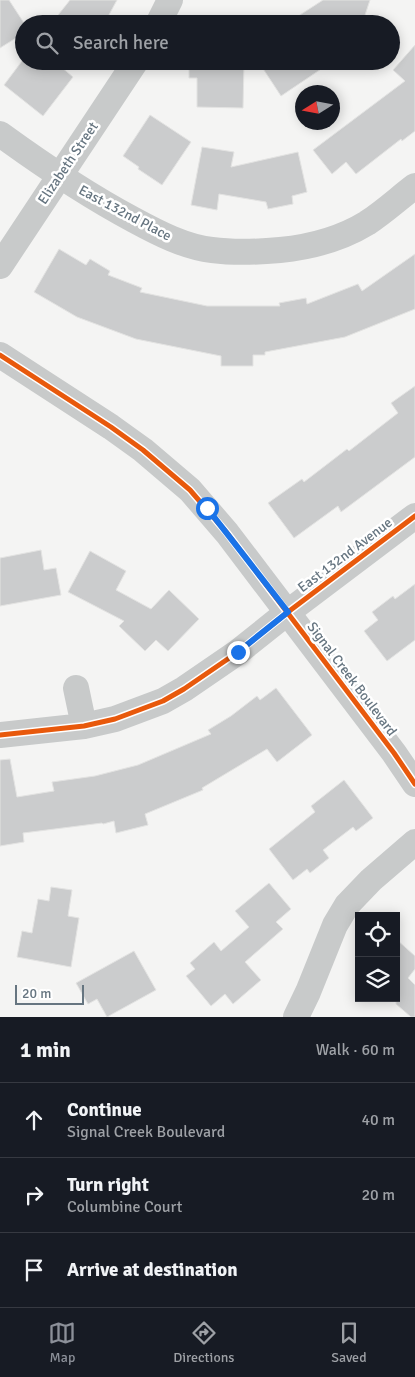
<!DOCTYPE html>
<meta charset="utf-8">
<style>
:root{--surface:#171b24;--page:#20242c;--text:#f1f3f6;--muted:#9ea1a6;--line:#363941;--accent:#8c9099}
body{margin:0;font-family:Signika,sans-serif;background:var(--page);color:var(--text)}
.controls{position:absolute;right:15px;bottom:15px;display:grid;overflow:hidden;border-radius:0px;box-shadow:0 2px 12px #0003}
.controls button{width:45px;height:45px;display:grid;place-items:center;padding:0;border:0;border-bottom:1px solid var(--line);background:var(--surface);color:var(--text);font:25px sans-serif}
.compass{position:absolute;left:295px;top:85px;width:45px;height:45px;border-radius:50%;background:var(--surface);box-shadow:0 2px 12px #0003;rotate:259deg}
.scale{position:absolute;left:15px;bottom:12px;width:69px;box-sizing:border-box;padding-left:5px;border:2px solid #667580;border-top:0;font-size:14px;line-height:18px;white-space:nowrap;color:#667580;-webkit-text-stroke:4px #fff;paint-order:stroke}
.stop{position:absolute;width:15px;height:15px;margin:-11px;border:4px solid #1a73e8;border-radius:50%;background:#fff}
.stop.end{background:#1a73e8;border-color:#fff;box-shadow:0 1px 5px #0008}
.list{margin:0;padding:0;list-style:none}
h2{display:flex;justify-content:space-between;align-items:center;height:65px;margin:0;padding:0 20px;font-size:21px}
h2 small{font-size:16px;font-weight:400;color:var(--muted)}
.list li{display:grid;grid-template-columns:32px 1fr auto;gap:15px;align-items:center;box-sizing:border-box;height:75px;padding:0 20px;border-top:1px solid var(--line)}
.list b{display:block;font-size:19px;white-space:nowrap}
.list p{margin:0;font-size:16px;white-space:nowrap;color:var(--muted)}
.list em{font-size:16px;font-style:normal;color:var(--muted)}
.icon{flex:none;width:28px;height:28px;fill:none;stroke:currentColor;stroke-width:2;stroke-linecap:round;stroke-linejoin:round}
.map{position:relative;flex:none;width:415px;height:1017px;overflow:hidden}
.search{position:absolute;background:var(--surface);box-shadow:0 2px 12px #0003;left:15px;right:15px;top:15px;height:55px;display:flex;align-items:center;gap:12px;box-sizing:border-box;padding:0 18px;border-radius:28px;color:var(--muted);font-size:19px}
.sheet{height:290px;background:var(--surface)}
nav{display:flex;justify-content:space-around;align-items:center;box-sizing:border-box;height:70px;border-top:1px solid var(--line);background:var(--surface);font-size:14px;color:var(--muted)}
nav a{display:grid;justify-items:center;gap:2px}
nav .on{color:var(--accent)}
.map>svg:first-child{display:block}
.building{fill:#cbcccd;stroke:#e3e3e2}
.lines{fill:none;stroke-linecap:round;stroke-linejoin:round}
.minor{stroke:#c8caca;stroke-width:26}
.cycleway-casing{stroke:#fff;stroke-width:8}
.cycleway{stroke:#e8590c;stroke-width:5}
.route{stroke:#1a73e8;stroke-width:6}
.labels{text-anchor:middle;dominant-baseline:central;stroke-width:5;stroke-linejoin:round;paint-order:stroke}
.street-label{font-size:14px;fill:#667580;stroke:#fff}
</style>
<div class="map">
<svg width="415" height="1017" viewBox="0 0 415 1017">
<rect width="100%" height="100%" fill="#f4f4f3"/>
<!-- building -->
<path class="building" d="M 0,0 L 9,0 L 24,23 L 24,33 L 0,48 Z
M 70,0 L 117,0 L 104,24 L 51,24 Z
M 323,0 L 370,0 L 362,24 L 286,24 Z
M 415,45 L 415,131 L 402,141 L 401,139 L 356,174 L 346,162 L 332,174 L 313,150 L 405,81 L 393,70 Z
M 22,61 L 54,61 L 73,77 L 43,116 L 4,85 Z
M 189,61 L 244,61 L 243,108 L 197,107 L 197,78 L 189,78 Z
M 258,61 L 333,61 L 281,96 Z
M 150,115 L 191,142 L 162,185 L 138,169 L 139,167 L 123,156 Z
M 202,147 L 234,152 L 231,167 L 298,152 L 307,192 L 292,196 L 293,204 L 268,209 L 266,202 L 219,194 L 217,210 L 191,205 Z
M 59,249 L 86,265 L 90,259 L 110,271 L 108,275 L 142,288 L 140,292 L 207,306 L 280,306 L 279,303 L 306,298 L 307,304 L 358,284 L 362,291 L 415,254 L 415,309 L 345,337 L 265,352 L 265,355 L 253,355 L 253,366 L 221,366 L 221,356 L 136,339 L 77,317 L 34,292 Z
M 415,386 L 415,457 L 341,512 L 338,506 L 294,538 L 268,503 L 302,479 L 304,482 L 347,449 L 349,451 L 398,413 L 391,403 Z
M 41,550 L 44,570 L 56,568 L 61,595 L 0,606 L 0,558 Z
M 90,551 L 126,571 L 116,590 L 151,609 L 169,590 L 199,619 L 168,651 L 156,640 L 145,651 L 119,626 L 124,621 L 68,592 Z
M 415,584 L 415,640 L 387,661 L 364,631 L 378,620 L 372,612 L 393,596 L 395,599 Z
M 276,688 L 312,735 L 277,762 L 267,749 L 202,788 L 203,790 L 145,814 L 148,825 L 116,833 L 114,821 L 103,824 L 102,823 L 23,833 L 24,842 L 0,846 L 0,760 L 10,759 L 17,797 L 54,791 L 52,782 L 95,776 L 138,765 L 211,734 L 208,730 L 231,716 L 257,696 L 260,700 Z
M 344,780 L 373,818 L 356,831 L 353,827 L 323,850 L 329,858 L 310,873 L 307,869 L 293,880 L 269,849 L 315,812 L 311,806 Z
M 269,883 L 291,909 L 276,922 L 283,929 L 245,962 L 261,980 L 233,1004 L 225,994 L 211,1006 L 186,976 L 195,969 L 190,963 L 214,942 L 221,951 L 249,927 L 235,911 Z
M 51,887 L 72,890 L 68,916 L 79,918 L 71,967 L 17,957 L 22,931 L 32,933 L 38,899 L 49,901 Z
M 396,939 L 415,956 L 415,969 L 408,978 L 415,985 L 415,1017 L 411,1017 L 396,1004 Z
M 134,951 L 156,990 L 107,1017 L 97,999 L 88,1004 L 76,983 Z"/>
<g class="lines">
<!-- minor -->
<path class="minor" d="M 158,24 L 170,0
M 0,134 C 44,166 87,195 134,220 C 158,233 185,247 212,250 C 235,253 258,252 280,250 C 310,247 341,239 367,223 C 384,212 399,198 415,186
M 0,266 L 136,61
M 0,355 L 111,427 L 143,450 L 190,490 L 227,533 L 394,753 L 415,784
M 76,688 L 84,726
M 0,735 L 84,726 L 115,719 L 163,701 L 184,689 L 238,652 L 288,612 L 415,516
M 296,1017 L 308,992 L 335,925 L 347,905 L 371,880 L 415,842"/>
<!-- cycleway casing -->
<g class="cycleway-casing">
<path id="cycleway" d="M 0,355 L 111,427 L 143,450 L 190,490 L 227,533 L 394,753 L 415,784
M 0,735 L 84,726 L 115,719 L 163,701 L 184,689 L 238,652 L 288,612 L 415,516"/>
</g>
<!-- cycleway -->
<use href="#cycleway" class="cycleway"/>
</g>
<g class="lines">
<!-- route -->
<path class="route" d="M 207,508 L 288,612 L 238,652"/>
</g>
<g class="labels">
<!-- street labels -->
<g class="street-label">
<text transform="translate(68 163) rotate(-56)">Elizabeth Street</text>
<text transform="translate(125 213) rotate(28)">East 132nd Place</text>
<text transform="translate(345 555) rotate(-37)">East 132nd Avenue</text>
<text transform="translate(352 679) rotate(53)">Signal Creek Boulevard</text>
</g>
</g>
</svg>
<div class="controls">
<button><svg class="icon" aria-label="locate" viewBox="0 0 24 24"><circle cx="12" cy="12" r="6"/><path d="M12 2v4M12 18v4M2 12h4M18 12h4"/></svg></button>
<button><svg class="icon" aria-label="layers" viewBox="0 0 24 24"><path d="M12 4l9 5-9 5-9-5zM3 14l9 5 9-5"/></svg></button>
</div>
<svg class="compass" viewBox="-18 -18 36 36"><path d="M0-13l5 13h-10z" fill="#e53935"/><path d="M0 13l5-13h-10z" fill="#9ea1a6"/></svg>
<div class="scale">20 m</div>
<div class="stop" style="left:207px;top:508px"></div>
<div class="stop end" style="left:238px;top:652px"></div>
<div class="search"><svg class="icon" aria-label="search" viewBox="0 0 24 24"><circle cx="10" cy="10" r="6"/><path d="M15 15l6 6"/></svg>Search here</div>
</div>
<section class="sheet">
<h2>1 min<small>Walk · 60 m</small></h2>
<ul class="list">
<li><svg class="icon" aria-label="ahead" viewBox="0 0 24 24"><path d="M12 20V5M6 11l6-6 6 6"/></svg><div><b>Continue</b><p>Signal Creek Boulevard</p></div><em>40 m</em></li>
<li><svg class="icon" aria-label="right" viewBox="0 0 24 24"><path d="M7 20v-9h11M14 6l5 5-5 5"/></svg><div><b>Turn right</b><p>Columbine Court</p></div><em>20 m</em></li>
<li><svg class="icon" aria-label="arrive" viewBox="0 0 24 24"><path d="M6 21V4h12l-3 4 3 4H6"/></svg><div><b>Arrive at destination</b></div></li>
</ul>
</section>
<nav>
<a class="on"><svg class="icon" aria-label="map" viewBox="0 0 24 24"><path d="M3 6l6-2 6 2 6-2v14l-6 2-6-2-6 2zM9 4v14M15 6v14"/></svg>Map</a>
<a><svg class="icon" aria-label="directions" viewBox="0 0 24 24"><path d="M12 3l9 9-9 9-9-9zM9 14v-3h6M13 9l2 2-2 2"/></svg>Directions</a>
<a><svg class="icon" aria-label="saved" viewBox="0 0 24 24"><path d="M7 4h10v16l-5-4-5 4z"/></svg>Saved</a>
</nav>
